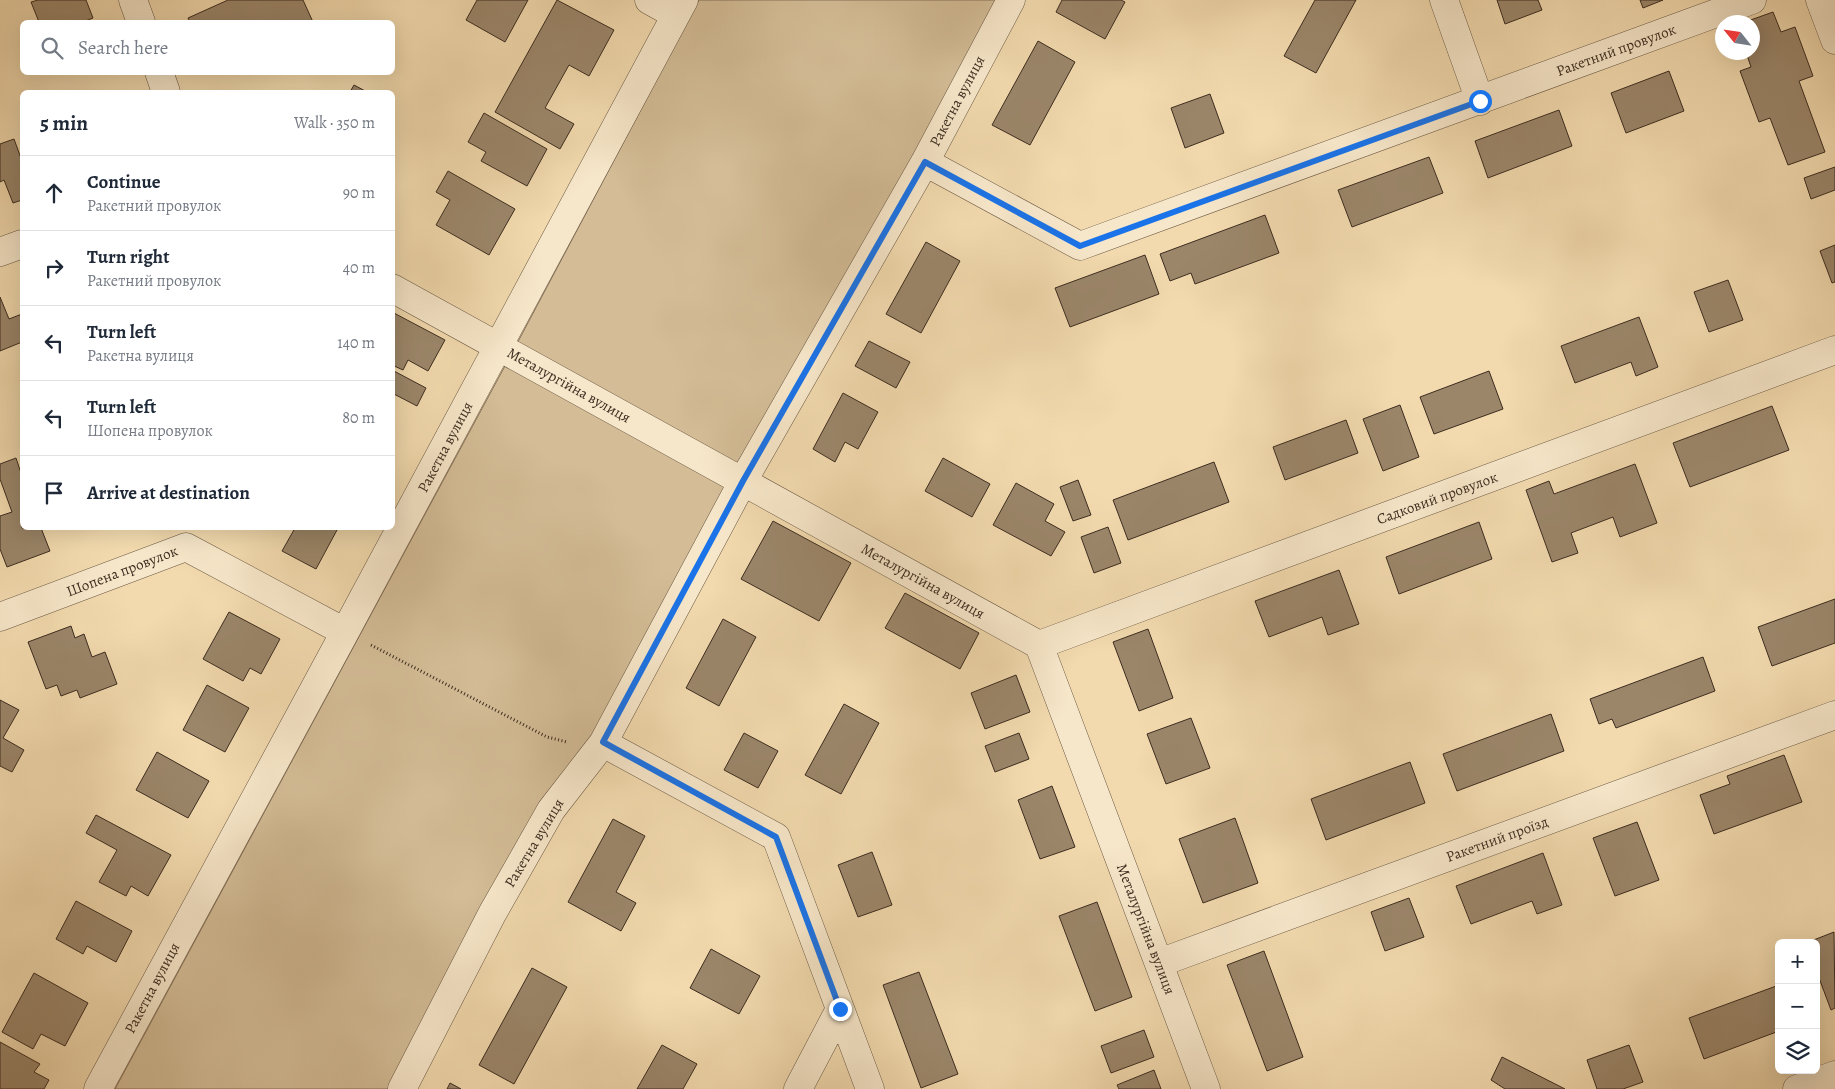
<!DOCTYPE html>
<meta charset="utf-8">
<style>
:root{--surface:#fff;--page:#f6f6f7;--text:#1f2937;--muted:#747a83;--line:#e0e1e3}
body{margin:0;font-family:Alegreya,serif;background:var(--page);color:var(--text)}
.controls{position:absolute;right:15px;bottom:15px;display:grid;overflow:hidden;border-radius:8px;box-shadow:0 5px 20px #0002}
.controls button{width:45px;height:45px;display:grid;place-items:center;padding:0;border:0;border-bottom:1px solid var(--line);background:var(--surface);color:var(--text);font:25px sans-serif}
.compass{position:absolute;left:1715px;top:15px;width:45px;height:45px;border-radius:50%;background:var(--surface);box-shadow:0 5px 20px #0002;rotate:300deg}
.stop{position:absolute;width:15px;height:15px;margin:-11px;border:4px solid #1a73e8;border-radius:50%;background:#fff}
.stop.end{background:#1a73e8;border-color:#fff;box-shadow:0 1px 5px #0008}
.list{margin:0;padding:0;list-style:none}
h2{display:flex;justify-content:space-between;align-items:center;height:65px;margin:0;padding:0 20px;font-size:21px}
h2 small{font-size:16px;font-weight:400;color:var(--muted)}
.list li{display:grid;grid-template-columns:32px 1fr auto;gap:15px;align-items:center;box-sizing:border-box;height:75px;padding:0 20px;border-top:1px solid var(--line)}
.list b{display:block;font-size:19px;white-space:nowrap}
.list p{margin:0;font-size:16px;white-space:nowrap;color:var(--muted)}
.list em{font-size:16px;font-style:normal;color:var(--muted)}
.icon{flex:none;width:28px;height:28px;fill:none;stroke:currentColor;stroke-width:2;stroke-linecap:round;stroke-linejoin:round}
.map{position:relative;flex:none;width:1835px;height:1089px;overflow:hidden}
.search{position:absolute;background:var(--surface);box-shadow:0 5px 20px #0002;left:20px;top:20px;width:375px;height:55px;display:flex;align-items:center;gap:12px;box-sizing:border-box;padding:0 18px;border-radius:8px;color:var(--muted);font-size:19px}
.panel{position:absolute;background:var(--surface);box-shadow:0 5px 20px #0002;left:20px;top:90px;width:375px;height:440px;border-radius:8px}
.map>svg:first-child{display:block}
.green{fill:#d3bc96;stroke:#88745b}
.building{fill:#9b866a;stroke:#3c2c20}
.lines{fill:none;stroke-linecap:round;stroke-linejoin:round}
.street-casing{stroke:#6a5844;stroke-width:29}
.path{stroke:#3c2c20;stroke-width:3;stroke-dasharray:1 2.5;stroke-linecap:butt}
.street{stroke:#f7e7ca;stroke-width:28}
.route{stroke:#1a73e8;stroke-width:6}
.labels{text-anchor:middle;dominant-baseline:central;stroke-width:4;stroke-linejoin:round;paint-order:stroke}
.street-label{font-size:15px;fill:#3c2c20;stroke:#f7e7ca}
</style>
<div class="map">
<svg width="1835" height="1089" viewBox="0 0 1835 1089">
<rect width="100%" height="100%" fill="#f2daae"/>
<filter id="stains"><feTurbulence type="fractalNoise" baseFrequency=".004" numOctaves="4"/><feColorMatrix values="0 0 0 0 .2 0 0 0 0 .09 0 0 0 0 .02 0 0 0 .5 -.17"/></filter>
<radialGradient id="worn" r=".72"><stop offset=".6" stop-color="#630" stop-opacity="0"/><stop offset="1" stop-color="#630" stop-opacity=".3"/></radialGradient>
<!-- green -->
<path class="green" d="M 699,0 L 1000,0 L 594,736 L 389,1089 L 115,1089 L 512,353 Z"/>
<!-- building -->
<path class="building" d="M 38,0 L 86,0 L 93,18 L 83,22 L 39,22 L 31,2 Z
M 228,0 L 303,0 L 313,22 L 190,22 L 188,18 Z
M 477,0 L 528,0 L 505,42 L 466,20 Z
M 557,0 L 614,30 L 589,76 L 569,65 L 545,108 L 574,124 L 560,149 L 495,112 Z
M 1062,0 L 1121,0 L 1125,2 L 1105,39 L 1056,12 Z
M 1315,0 L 1356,0 L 1316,73 L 1284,56 Z
M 1497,0 L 1538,0 L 1542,10 L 1505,24 Z
M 1640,0 L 1663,0 L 1643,8 Z
M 1773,12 L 1781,32 L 1795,27 L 1813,76 L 1799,81 L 1825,152 L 1788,165 L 1770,118 L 1759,122 L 1740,71 L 1751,67 L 1746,52 L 1752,52 L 1752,22 L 1745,22 Z
M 1038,41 L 1075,62 L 1030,145 L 992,125 Z
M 1669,71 L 1684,111 L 1626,133 L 1611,93 Z
M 354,85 L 367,92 L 350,92 Z
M 1210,94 L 1224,133 L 1185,148 L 1171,108 Z
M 1559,110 L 1572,146 L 1488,178 L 1475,141 Z
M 484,113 L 547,149 L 527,186 L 481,161 L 486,152 L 468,142 Z
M 14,139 L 22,161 L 22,200 L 13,203 L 4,180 L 0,182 L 0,144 Z
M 1429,157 L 1443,193 L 1352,227 L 1338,190 Z
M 1835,167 L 1835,190 L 1811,199 L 1804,178 Z
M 448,171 L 515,209 L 489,255 L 436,225 L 450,200 L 436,192 Z
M 1265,215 L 1279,253 L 1195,284 L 1191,273 L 1170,281 L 1160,254 Z
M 926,242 L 960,261 L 921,333 L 886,314 Z
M 1835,245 L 1835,282 L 1832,283 L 1820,251 Z
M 1145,255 L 1159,294 L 1070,327 L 1055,288 Z
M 1728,280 L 1743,320 L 1709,332 L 1694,292 Z
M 0,297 L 9,319 L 22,314 L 22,342 L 0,351 Z
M 392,312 L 445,340 L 428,371 L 408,360 L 403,370 L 392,365 Z
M 1639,317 L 1658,367 L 1636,376 L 1631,362 L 1575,383 L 1561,346 Z
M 869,341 L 910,362 L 896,388 L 855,366 Z
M 392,370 L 426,388 L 417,406 L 392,393 Z
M 1489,371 L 1503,409 L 1434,434 L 1420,397 Z
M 843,393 L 878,412 L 858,449 L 845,442 L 835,462 L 813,449 Z
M 1400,405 L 1419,457 L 1383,471 L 1363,419 Z
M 1772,406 L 1789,450 L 1690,487 L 1673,443 Z
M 1346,420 L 1358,453 L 1285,480 L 1273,447 Z
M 16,458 L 22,476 L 22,528 L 41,528 L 50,551 L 7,567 L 0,549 L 0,516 L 12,512 L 0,479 L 0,464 Z
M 943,458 L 990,484 L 972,517 L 925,491 Z
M 1214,462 L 1229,502 L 1128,540 L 1113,500 Z
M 1635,464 L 1657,523 L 1620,537 L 1613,517 L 1571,533 L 1578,553 L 1552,562 L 1526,490 L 1549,481 L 1554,494 Z
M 1078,480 L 1091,515 L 1073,521 L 1060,487 Z
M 1016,483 L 1054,504 L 1045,521 L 1065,532 L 1051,556 L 993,525 Z
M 773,521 L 851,563 L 819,621 L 741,579 Z
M 1479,522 L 1492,559 L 1399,594 L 1386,557 Z
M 1108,527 L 1121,563 L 1094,573 L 1081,537 Z
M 295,528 L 332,528 L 337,530 L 316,569 L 282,551 Z
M 1339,570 L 1359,624 L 1328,635 L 1322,617 L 1269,637 L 1255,601 Z
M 905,593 L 979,633 L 960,669 L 885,628 Z
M 1835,599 L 1835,643 L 1772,666 L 1758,627 Z
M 229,612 L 280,639 L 261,674 L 250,668 L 243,681 L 203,659 Z
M 723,619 L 756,637 L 719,706 L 686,688 Z
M 71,626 L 75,638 L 84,634 L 92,657 L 105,652 L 117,684 L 80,698 L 77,690 L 61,696 L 57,685 L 46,689 L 28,642 Z
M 1148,629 L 1173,698 L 1139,711 L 1113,642 Z
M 1703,657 L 1715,691 L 1616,728 L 1612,719 L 1599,724 L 1590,699 Z
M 1016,675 L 1030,712 L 985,729 L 971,693 Z
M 207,685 L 249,708 L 225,752 L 183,730 Z
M 0,700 L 19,710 L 3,738 L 24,750 L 12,772 L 0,766 Z
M 844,704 L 879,723 L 841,794 L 805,775 Z
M 1551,714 L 1564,751 L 1457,791 L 1443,754 Z
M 1191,718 L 1210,768 L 1166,784 L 1147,734 Z
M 744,733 L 778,751 L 758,788 L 724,770 Z
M 1019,733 L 1029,759 L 995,772 L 985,746 Z
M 157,752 L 209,781 L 188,818 L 136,790 Z
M 1784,755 L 1802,802 L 1714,834 L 1700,795 L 1730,784 L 1727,776 Z
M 1410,762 L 1425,803 L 1326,840 L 1311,799 Z
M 1052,786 L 1075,847 L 1040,859 L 1018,800 Z
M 96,815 L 171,855 L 148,896 L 131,886 L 126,896 L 99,882 L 117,850 L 86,833 Z
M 1235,818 L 1258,883 L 1203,903 L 1179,839 Z
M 613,819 L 645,836 L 616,892 L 636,903 L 621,931 L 568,902 Z
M 1637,822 L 1659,880 L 1615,896 L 1593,838 Z
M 872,852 L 892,905 L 858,917 L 838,865 Z
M 1543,853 L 1562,905 L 1537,914 L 1532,901 L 1471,924 L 1456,886 Z
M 1409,898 L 1424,937 L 1385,951 L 1371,912 Z
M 76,901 L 132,931 L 116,962 L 87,946 L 83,954 L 56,939 Z
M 1097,902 L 1132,997 L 1095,1011 L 1059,916 Z
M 1834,932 L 1835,1008 L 1831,1010 L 1816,970 L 1816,943 L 1806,943 Z
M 711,949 L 760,976 L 739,1014 L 690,988 Z
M 1264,951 L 1303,1057 L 1267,1071 L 1227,965 Z
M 532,968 L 567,987 L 514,1084 L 479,1065 Z
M 919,972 L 958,1074 L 921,1088 L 883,985 Z
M 34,973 L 88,1003 L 65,1046 L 41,1034 L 33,1049 L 2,1032 Z
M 1779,985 L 1779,1031 L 1704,1059 L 1689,1018 Z
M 1144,1030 L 1154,1057 L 1111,1073 L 1101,1046 Z
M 0,1042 L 40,1064 L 34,1072 L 49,1080 L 44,1089 L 0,1089 Z
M 662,1045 L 697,1064 L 683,1089 L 637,1089 Z
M 1629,1045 L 1643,1082 L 1623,1089 L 1597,1089 L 1587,1060 Z
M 1502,1057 L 1565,1089 L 1505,1089 L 1491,1080 Z
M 1154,1070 L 1161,1089 L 1119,1089 L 1117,1085 Z
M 450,1083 L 461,1089 L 447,1089 Z"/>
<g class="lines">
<!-- street casing -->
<g class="street-casing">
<path id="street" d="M 133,0 L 141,22
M 649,0 L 676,15
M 1444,0 L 1480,101
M 1820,0 L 1835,40
M 159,72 L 166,92
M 925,162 L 1080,246 L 1752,0
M 0,252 L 22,244
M 392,288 L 1039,645 L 1206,1089
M 0,617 L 186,547 L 345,632
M 1039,645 L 1835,350
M 603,743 L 776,837 L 870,1089
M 1159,963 L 1835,715
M 98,1089 L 345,632 L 684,0
M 402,1089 L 492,914 L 551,810 L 603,743 L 743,481 L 925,162 L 1011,0
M 798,1089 L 840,1009
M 1797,1089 L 1835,1075"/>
</g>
<!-- path -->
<path class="path" d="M 371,645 L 547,737 L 567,742"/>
<!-- street -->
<use href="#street" class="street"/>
</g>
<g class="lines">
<!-- route -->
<path class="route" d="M 840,1009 L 776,837 L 603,742 L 743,481 L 925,162 L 1080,246 L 1480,101"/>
</g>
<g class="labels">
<!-- street labels -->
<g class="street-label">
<text transform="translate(1616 50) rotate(-20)">Ракетний провулок</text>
<text transform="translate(957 101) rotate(-62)">Ракетна вулиця</text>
<text transform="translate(569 385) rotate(29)">Металургійна вулиця</text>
<text transform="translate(445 447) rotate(-62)">Ракетна вулиця</text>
<text transform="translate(1437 498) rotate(-20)">Садковий провулок</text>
<text transform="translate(122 571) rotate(-21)">Шопена провулок</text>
<text transform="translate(923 581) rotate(29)">Металургійна вулиця</text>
<text transform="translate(1497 839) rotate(-20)">Ракетний проїзд</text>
<text transform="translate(534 843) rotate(-59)">Ракетна вулиця</text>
<text transform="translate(1146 929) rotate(69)">Металургійна вулиця</text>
<text transform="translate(152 988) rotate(-62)">Ракетна вулиця</text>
</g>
</g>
<rect width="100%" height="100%" filter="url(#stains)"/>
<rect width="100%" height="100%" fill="url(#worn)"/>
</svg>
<div class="controls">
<button>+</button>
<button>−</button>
<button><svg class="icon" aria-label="layers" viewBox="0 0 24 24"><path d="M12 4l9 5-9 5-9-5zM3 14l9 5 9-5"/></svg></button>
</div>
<svg class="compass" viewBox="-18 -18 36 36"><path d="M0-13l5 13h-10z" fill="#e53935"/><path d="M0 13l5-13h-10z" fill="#747a83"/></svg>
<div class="stop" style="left:1480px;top:101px"></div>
<div class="stop end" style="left:840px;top:1009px"></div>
<div class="search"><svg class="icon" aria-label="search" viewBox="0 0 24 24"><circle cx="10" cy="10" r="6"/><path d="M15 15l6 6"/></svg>Search here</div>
<section class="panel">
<h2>5 min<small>Walk · 350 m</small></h2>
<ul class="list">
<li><svg class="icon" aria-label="ahead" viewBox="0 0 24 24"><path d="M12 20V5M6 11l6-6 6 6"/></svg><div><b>Continue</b><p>Ракетний провулок</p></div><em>90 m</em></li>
<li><svg class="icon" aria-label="right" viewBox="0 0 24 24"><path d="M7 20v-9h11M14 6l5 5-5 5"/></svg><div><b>Turn right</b><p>Ракетний провулок</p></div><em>40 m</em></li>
<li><svg class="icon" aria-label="left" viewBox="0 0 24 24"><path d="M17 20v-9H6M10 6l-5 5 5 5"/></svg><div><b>Turn left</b><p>Ракетна вулиця</p></div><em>140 m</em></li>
<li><svg class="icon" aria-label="left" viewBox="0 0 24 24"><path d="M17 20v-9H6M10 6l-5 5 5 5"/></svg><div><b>Turn left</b><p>Шопена провулок</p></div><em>80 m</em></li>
<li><svg class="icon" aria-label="arrive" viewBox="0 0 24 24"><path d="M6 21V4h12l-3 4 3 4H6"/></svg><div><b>Arrive at destination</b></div></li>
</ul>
</section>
</div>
